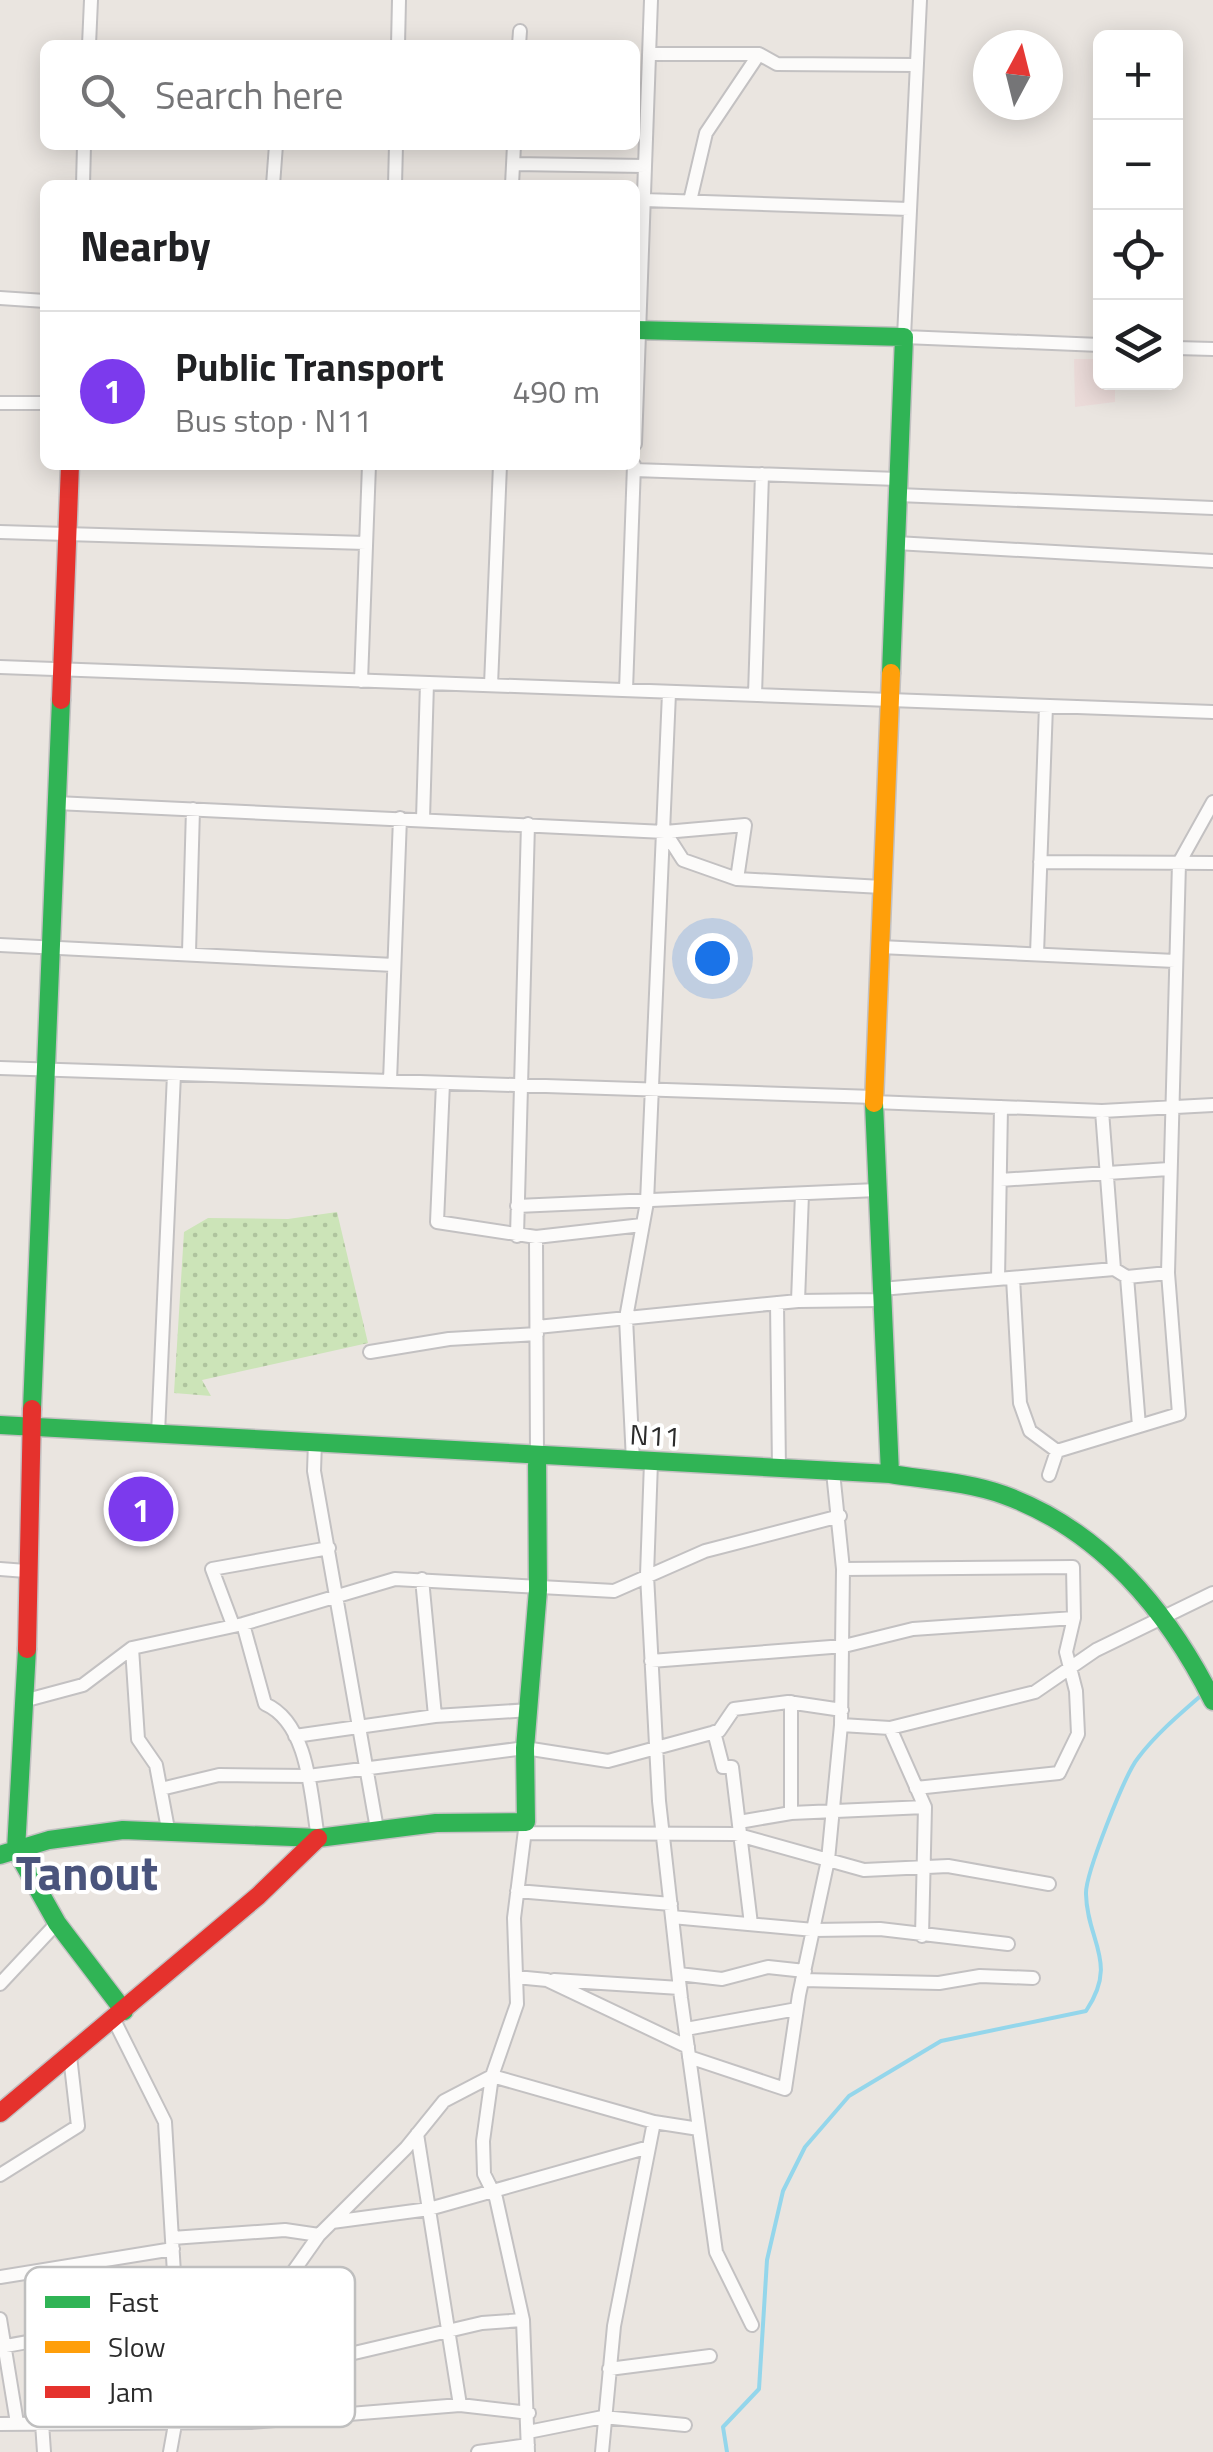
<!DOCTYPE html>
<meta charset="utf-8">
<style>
:root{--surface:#fff;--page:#f6f6f6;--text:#202124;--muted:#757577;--line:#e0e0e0;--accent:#7c3aed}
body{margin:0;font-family:"Titillium Web",sans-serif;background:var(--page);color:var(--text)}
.controls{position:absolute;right:30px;top:30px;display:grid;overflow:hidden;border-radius:15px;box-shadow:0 5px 25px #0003}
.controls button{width:90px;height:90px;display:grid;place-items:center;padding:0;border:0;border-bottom:2px solid var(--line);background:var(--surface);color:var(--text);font:50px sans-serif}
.compass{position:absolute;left:973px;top:30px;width:90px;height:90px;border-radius:50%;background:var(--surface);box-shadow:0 5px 25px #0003;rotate:7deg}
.you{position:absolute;left:712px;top:958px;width:35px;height:35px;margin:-25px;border:8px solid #fff;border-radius:50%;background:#1a73e8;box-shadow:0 0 0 15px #1a73e833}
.badge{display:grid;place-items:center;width:65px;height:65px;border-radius:50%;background:var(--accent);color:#fff;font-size:32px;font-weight:700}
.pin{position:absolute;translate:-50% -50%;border:5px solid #fff;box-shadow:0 2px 10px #0006}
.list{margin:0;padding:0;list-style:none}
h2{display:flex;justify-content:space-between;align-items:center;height:130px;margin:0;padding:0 40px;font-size:42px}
h2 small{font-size:32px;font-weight:400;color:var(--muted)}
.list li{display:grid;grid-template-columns:65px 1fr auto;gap:30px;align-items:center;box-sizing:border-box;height:160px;padding:0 40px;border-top:2px solid var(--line)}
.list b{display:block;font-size:38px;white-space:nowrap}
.list p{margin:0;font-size:32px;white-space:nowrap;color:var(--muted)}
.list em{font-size:32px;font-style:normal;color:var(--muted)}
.icon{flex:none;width:55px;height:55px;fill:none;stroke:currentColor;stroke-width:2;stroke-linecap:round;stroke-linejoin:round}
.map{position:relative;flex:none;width:1213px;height:2452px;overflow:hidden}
.search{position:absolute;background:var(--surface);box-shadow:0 5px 25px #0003;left:40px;top:40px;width:600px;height:110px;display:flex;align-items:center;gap:25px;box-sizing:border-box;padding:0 35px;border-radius:15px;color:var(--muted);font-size:38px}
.panel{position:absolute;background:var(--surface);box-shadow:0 5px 25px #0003;left:40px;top:180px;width:600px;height:290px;border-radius:15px}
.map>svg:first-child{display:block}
.medical{fill:#ebdbd9}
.grass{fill:url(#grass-dots)}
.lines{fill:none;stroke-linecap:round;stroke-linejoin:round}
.stream{stroke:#94d6eb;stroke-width:4}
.street-casing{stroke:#c3c1c2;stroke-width:16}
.fast-casing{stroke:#c3c1c2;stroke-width:21}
.slow-casing{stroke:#c3c1c2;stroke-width:21}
.jam-casing{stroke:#c3c1c2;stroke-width:21}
.street{stroke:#fcfbfa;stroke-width:12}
.fast{stroke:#30b455;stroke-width:18}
.slow{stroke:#ff9f0a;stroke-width:18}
.jam{stroke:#e5322d;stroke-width:18}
.labels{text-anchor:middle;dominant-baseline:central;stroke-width:8;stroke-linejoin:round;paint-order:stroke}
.street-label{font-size:28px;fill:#2b2b2b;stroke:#fff}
.town-label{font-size:48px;font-weight:bold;fill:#4a547c;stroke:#fff}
.key{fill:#fff;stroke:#bfbfbf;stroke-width:2.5}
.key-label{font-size:28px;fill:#2b2b2b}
</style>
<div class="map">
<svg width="1213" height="2452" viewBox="0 0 1213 2452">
<defs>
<pattern id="grass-dots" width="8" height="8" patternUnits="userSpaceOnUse" patternTransform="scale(2.5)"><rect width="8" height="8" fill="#cce4b8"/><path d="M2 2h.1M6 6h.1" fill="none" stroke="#afc49e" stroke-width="1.8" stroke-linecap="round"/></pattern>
</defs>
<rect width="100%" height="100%" fill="#eae5e0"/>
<!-- medical -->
<path class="medical" d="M 1074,359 L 1100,359 L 1100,382 L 1115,383 L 1115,402 L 1075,407 Z"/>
<!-- grass -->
<path class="grass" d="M 337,1212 L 368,1343 L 202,1380 L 211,1396 L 174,1393 L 184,1232 L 208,1218 L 288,1219 Z"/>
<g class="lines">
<!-- stream -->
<path class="stream" d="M 727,2452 L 723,2427 L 759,2389 L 767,2260 L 783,2191 L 805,2147 L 849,2096 L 941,2041 L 1086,2011 C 1119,1962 1087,1942 1086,1894 C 1085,1875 1125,1774 1138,1758 C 1156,1734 1181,1713 1204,1693"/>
<!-- street casing -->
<g class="street-casing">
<path id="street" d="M 920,0 L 904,337 L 1100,345
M 89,45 L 91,0
M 398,45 L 399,0
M 519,45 L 520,31
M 649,54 L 759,54 L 706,133 L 690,201
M 759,54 L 777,64 L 915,65
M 513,164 L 645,166
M 83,185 L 84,145
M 273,185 L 276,145
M 395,185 L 396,145
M 512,185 L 514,145
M 644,200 L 909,209
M 0,298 L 45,301
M 1176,348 L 1213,349
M 0,403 L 45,403
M 635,444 L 651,0
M 634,470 L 898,479
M 898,495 L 1213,508
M 0,532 L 366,543
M 896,543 L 1213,561
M 0,667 L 1213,712
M 361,681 L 369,465
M 491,685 L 500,465
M 626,690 L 634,465
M 755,695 L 762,474
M 56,803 L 665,832 L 683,860 L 737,879 L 882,887
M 423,819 L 427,683
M 665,832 L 745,825 L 737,879
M 1040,862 L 1213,863
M 0,945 L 394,965
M 880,947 L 1175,961
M 189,952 L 193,809
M 1037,954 L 1046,706
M 0,1068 L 874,1097
M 390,1081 L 400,818
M 443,1083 L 437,1222 L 536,1237 L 642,1225
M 874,1102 L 1102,1111 L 1213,1105
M 1102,1111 L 1114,1269
M 1000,1180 L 1169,1169
M 517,1206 L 877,1190
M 517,1236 L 528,824
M 536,1237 L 537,1457
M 1127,1277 L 1139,1426
M 1013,1278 L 1020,1403 L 1030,1431 L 1057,1451
M 998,1279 L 1001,1107
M 881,1289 L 1114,1269 L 1127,1277 L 1168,1273
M 798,1301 L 802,1194
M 777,1303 L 779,1470
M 537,1327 L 798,1301 L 881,1300
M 370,1352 L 449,1339 L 537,1334
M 158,1434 L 174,1074
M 315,1442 L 314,1471 L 377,1829
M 633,1461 L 626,1318 L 647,1202 L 669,693
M 651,1462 L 647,1575 L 659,1801 L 681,1998 L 716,2252 L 752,2325
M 1049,1475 L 1057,1451 L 1179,1414 L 1168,1273 L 1179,863 L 1213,802
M 0,1569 L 26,1571
M 843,1569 L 1073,1567 L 1074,1618 L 1066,1652 L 1076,1691 L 1078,1734 L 1059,1773 L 916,1788
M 422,1579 L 435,1716
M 243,1624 L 265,1704 C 309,1723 311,1797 318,1838
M 233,1625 L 212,1569 L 329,1548
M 132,1648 L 138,1739 L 156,1765 L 168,1829
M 651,1661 L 844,1646 L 913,1629 L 1074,1618
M 27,1700 L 83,1685 L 132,1648 L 243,1624 L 395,1579 L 614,1591 L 705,1551 L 840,1516
M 841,1725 L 890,1728 L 1035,1692 L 1096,1650 L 1213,1593
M 890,1728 L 925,1807 L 922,1936
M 714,1732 L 723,1767 L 732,1767 L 751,1924
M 295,1736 L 435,1716 L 530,1710
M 161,1789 L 219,1775 L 308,1776 L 525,1748 L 608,1761 L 719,1731 L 734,1709 L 788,1702 L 842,1710
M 791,1813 L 791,1702
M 739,1822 L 791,1813 L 925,1807
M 525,1833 L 735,1834 L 864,1870 L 948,1866 L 1049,1884
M 517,1891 L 671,1904
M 672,1917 L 814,1930 L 880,1929 L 1008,1944
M 679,1974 L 722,1979 L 768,1967 L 805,1971
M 516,1977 L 547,1980 L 688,2047
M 554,1980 L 680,1988
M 802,1980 L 939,1983 L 980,1976 L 1033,1978
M 0,1984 L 57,1923
M 114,2020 L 165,2122 L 181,2391 L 170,2452
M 686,2029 L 797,2009
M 689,2057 L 785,2089 L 799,1995 L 828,1860 L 841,1725 L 843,1569 L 833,1472
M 654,2122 L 699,2129
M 417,2134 L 460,2405
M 0,2175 L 78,2126 L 70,2056
M 332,2222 L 429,2209 L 649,2147
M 172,2238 L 285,2230 L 319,2235
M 0,2277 L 173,2249
M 0,2319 L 17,2423
M 0,2347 L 177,2315 L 265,2313
M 230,2362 L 303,2365 L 482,2323 L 523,2320
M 609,2369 L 710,2356
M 178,2406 L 212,2387 L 319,2235 L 406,2148 L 444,2101 L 492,2076 L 517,2004 L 514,1918 L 526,1822
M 42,2423 L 44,2452
M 0,2424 L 251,2422 L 460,2405 L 529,2413
M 528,2432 L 603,2417 L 685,2425
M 478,2452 L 528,2445
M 528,2452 L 523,2320 L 496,2198 L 484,2174 L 483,2141 L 492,2076 L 654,2122 L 614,2326 L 602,2452"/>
</g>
<!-- fast casing -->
<g class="fast-casing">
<path id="fast" d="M 635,330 L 904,337 L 891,673
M 874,1103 L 890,1474
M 32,1409 L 61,700
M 0,1425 L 890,1474 C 928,1480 968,1482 1004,1495 C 1101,1530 1168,1611 1213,1701
M 27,1649 L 16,1850 L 57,1923 L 124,2011
M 0,1855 L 49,1840 L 123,1830 L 318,1838 L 436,1823 L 526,1822 L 525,1748 L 538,1590 L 537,1457"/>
</g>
<!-- slow casing -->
<g class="slow-casing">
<path id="slow" d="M 874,1103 L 891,673"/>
</g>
<!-- jam casing -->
<g class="jam-casing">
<path id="jam" d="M 61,700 L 70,465
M 27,1649 L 32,1409
M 0,2113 L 258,1896 L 318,1838"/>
</g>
<!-- street -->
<use href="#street" class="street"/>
<!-- fast -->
<use href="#fast" class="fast"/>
<!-- slow -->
<use href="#slow" class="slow"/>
<!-- jam -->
<use href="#jam" class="jam"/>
</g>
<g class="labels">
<!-- street labels -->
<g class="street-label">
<text transform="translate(655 1435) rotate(3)">N11</text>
</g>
<!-- town labels -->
<g class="town-label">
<text x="87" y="1872">Tanout</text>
</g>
</g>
<!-- legend -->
<rect x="25" y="2267" width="330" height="160" rx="15" class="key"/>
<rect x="45" y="2296" width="45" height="12" fill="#30b455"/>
<rect x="45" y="2341" width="45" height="12" fill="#ff9f0a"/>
<rect x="45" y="2386" width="45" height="12" fill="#e5322d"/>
<g class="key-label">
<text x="108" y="2312">Fast</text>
<text x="108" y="2357">Slow</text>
<text x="108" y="2402">Jam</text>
</g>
</svg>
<div class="controls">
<button>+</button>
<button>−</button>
<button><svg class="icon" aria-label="locate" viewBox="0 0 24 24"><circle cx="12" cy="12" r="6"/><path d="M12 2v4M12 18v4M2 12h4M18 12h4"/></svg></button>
<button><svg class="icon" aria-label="layers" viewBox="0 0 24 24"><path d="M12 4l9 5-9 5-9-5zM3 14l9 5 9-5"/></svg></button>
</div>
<svg class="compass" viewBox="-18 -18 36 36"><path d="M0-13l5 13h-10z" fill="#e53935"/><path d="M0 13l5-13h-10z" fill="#757577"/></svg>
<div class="you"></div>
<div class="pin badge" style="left:141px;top:1509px">1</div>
<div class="search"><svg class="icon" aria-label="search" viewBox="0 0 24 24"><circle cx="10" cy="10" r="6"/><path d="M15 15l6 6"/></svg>Search here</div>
<section class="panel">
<h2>Nearby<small></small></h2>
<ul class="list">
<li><span class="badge">1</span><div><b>Public Transport</b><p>Bus stop · N11</p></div><em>490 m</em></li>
</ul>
</section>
</div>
